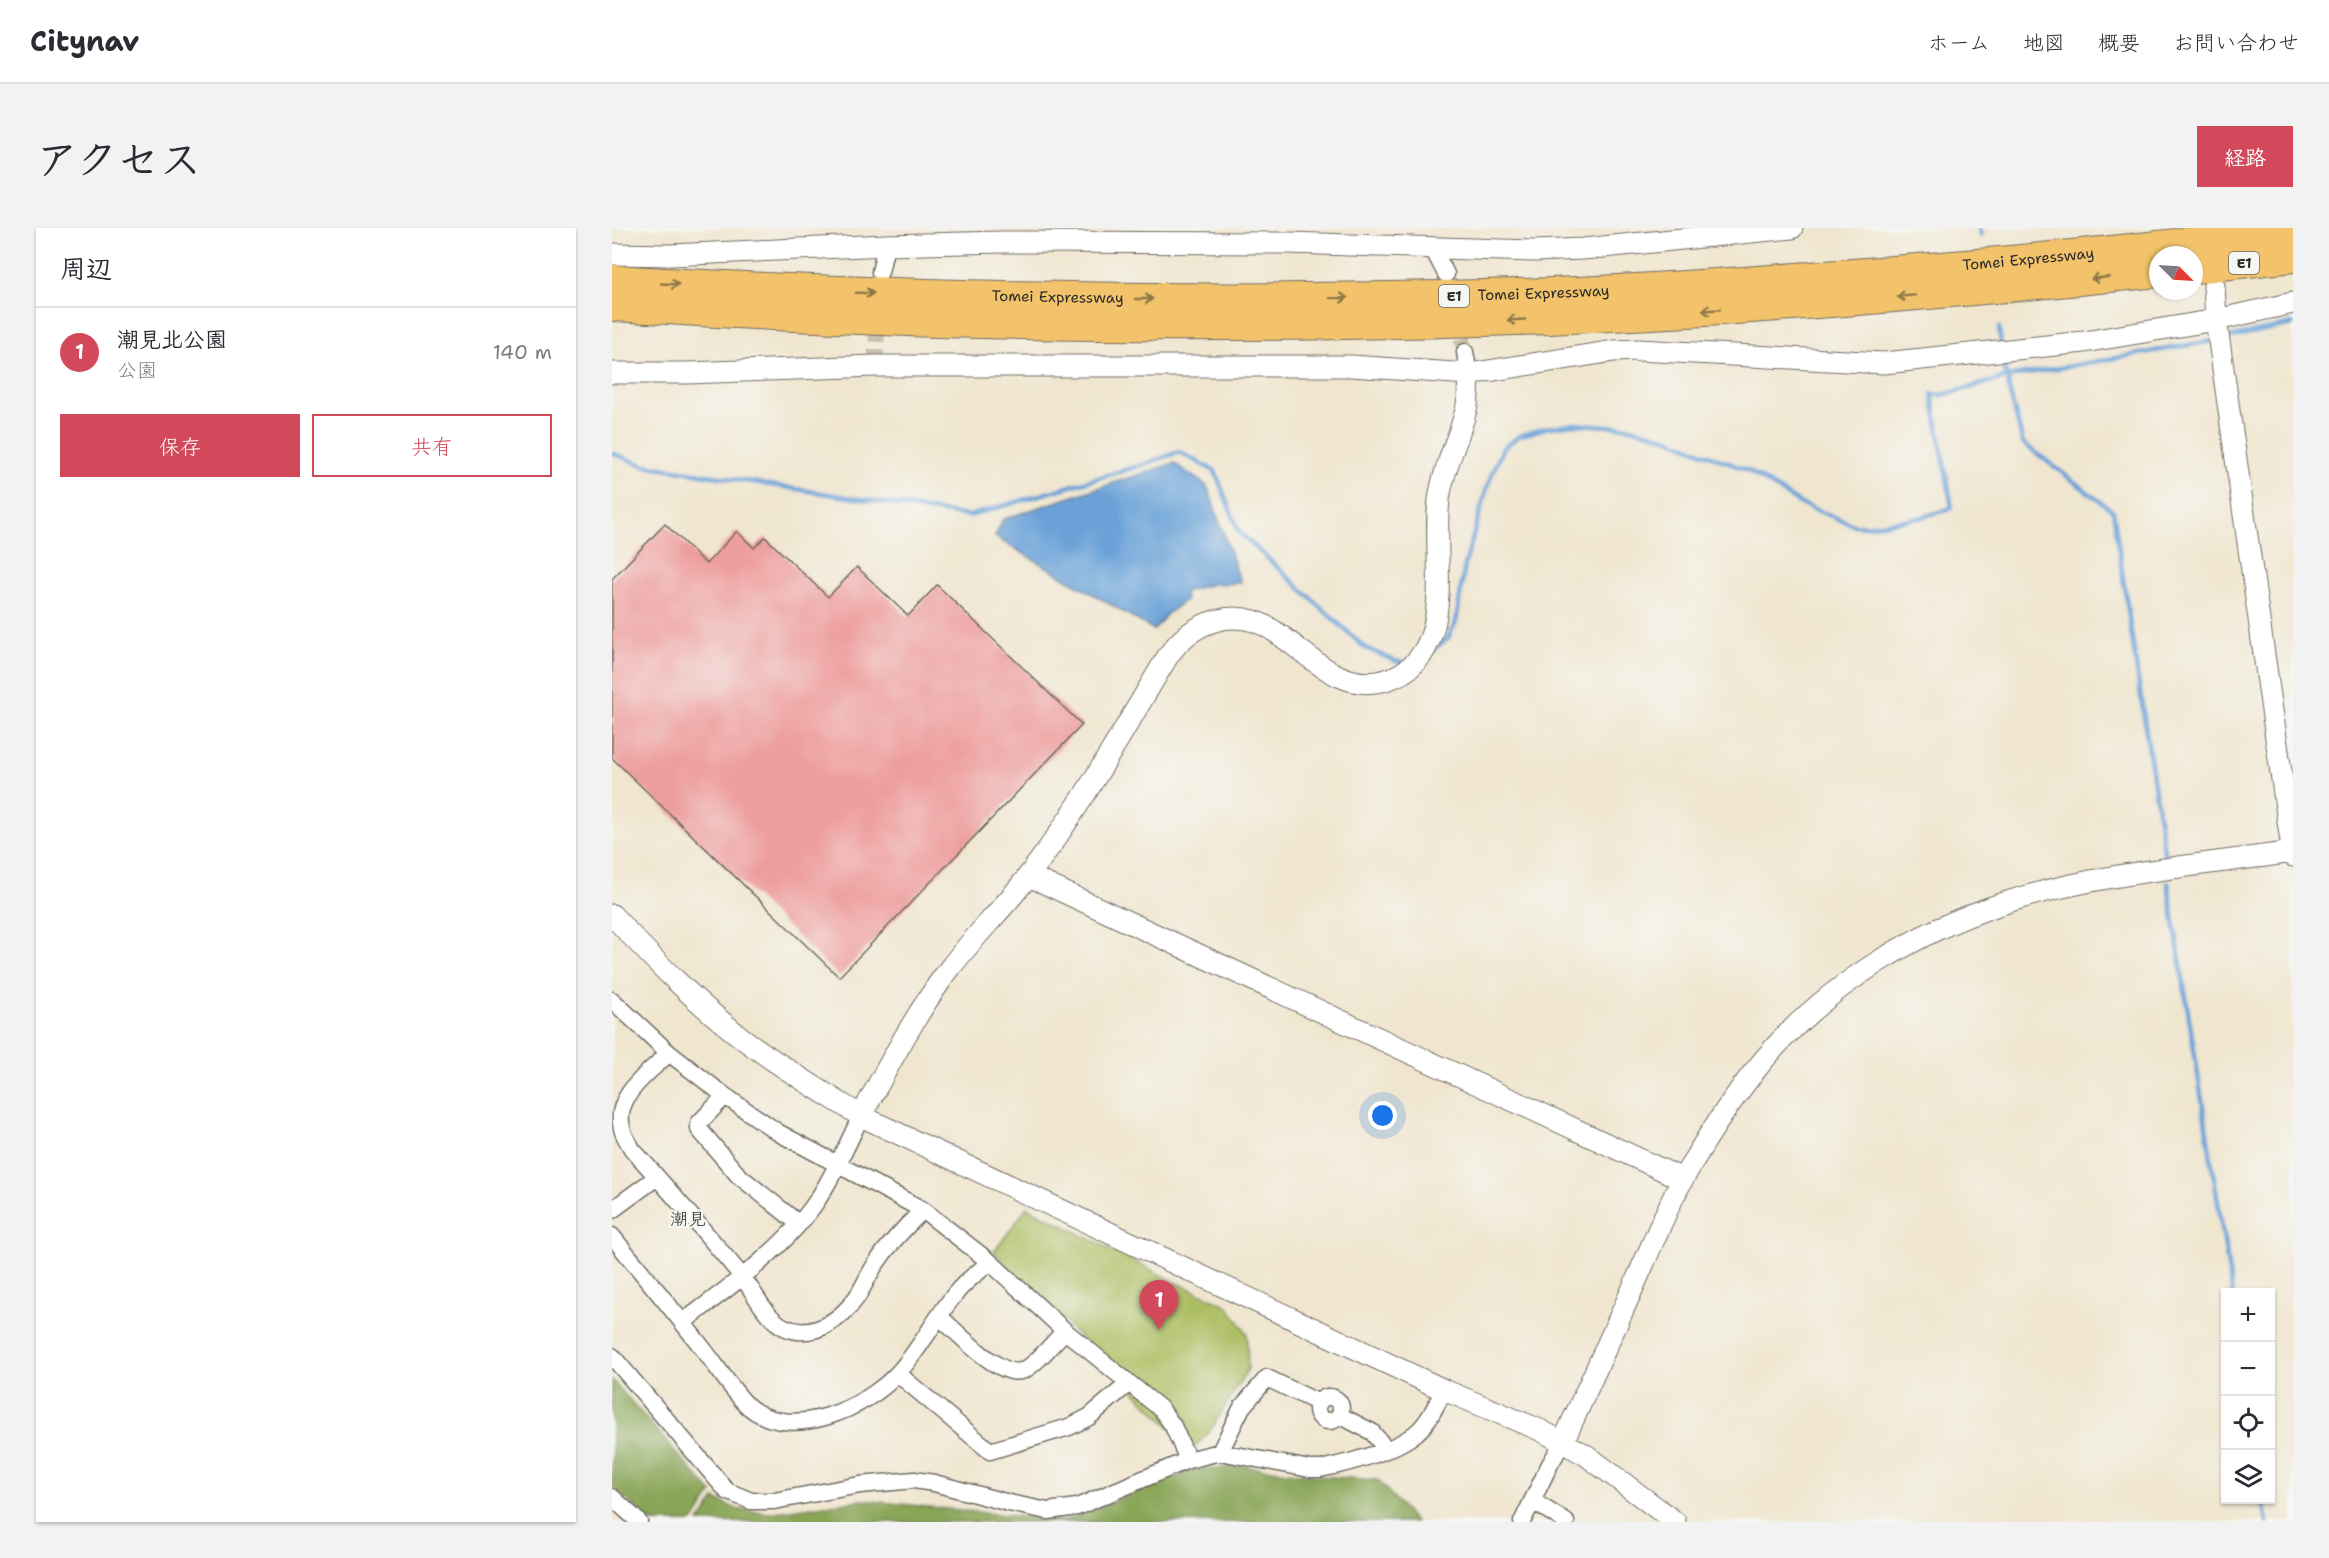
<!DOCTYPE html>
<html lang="ja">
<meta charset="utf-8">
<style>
:root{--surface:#fff;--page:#f2f2f3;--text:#2b2b33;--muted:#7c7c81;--line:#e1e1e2;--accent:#d1495b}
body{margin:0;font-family:"Shantell Sans","Klee One",sans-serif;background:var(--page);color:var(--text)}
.controls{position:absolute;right:18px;bottom:18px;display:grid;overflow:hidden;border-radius:0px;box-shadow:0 2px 4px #0004}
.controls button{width:54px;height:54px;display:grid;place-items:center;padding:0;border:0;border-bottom:2px solid var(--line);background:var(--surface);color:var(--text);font:30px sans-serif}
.compass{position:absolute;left:1537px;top:18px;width:54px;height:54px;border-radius:50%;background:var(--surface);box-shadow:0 2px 4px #0004;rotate:114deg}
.you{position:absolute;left:771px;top:888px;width:21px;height:21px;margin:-15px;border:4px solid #fff;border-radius:50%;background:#1a73e8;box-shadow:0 0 0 9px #1a73e833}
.badge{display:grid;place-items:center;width:39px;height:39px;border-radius:50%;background:var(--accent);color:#fff;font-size:20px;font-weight:700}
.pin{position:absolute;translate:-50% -50px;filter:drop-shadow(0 2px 3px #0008)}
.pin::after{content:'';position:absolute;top:32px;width:21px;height:18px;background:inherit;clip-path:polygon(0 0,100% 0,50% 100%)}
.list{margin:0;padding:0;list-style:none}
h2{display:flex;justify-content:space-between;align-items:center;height:78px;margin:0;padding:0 24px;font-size:26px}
h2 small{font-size:20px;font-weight:400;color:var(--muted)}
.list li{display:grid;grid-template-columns:39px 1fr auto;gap:18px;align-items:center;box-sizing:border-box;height:90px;padding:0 24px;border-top:2px solid var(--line)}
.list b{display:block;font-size:22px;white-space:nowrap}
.list p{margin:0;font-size:20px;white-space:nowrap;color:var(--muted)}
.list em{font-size:20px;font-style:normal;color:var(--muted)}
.actions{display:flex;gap:12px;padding:18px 24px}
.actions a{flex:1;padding:14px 0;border:2px solid var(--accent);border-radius:0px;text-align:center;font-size:21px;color:var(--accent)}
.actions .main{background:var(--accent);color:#fff}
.icon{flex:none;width:33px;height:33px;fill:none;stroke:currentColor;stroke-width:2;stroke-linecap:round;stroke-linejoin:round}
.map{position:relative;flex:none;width:1681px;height:1294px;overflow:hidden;border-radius:0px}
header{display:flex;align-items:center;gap:36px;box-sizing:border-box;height:84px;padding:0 30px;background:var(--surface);border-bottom:2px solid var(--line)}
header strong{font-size:28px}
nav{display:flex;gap:33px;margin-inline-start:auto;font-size:21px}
.intro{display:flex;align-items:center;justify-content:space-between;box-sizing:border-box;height:144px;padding:0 36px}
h1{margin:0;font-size:42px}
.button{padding:15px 27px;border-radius:0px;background:var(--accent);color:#fff;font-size:21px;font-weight:700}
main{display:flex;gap:36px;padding:0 36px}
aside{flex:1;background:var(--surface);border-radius:0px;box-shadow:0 2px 4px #0004}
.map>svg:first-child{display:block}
.green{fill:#acbe61;stroke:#6c7446;stroke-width:1.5}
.forest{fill:#89a557;stroke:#5a6841;stroke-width:1.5}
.water{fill:#6aa2d8;stroke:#4a6682;stroke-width:1.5}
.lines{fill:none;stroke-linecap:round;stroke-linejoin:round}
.stream{stroke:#6aa2d8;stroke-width:4.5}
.building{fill:#ed9d9c}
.minor-tunnel{stroke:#c9c1ae;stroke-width:16;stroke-dasharray:16 8;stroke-linecap:butt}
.minor-casing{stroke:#706c64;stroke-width:19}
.tertiary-casing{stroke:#706c64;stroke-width:23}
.motorway-casing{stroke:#706c64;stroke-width:32}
.minor{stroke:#fff;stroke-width:16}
.tertiary{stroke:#fff;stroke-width:21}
.motorway{stroke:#f2c36a;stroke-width:30}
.oneway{stroke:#8e774a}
.labels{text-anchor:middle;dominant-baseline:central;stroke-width:4.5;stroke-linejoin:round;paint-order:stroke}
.shield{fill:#f6f6f2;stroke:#686867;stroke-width:1.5}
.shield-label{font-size:14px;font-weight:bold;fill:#2b2b2b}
.street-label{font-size:15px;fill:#2b2b2b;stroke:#f6f6f2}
.quarter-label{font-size:18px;fill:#2b2b2b;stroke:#f6f6f2}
</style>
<header>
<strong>Citynav</strong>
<nav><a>ホーム</a><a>地図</a><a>概要</a><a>お問い合わせ</a></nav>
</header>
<div class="intro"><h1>アクセス</h1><a class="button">経路</a></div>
<main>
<aside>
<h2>周辺<small></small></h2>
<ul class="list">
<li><span class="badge">1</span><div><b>潮見北公園</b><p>公園</p></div><em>140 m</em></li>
</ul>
<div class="actions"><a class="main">保存</a><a>共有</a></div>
</aside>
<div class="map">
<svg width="1681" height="1294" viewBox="0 0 1681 1294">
<rect width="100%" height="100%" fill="#f6f6f2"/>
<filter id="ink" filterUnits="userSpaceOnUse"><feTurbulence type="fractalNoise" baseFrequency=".0167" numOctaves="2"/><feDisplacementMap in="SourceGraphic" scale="12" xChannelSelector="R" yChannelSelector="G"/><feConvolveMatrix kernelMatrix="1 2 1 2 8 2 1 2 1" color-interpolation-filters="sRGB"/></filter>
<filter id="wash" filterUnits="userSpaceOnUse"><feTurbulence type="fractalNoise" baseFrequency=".008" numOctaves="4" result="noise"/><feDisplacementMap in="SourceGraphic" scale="24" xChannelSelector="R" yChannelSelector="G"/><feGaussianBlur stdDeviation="1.35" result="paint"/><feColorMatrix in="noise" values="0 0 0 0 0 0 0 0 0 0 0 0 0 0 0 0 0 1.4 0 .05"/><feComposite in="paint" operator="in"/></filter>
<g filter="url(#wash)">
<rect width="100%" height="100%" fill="#f0e6cf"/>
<!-- green -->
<path class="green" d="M 415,979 L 563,1054 L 615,1077 L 635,1105 L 636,1141 L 598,1203 L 585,1217 L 579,1220 L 382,1024 Z"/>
<!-- forest -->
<path class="forest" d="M 0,1152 L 100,1265 L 81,1294 L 39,1294 L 0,1258 Z
M 630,1238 L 707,1248 L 766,1252 L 803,1294 L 87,1294 L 103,1271 L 125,1281 L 156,1285 L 250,1272 L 452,1293 L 583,1241 Z"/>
<!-- water -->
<path class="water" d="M 562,235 L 595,258 L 629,355 L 600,356 L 572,364 L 574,372 L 555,386 L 542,402 L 383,309 L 391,291 Z"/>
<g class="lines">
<!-- stream -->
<path class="stream" d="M 1367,0 L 1369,8
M 1387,100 L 1389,118
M 1611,111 L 1681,96
M 1391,130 L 1393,144 L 1396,149 L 1397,162 L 1411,215 L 1501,283 L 1553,630
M 0,225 L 31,237 L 357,288 L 530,237 L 567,224 L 603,243 L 627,304 L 753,420 L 786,434 L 791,434
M 821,422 L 836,410 L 844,394 L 853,336 L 877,253 L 891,220 L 907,208 L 933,200 L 962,196 L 1014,199 L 1049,208 L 1137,243 L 1189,276 L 1242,297 L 1255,298 L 1307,290 L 1340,280 L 1320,166 L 1331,167 L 1396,149 L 1600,113
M 1556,655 L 1620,1064
M 1651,1272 L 1655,1294"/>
</g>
<g id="blocks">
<!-- building -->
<path class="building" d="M 53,296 L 94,336 L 125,303 L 142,320 L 153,309 L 216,369 L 245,339 L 296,388 L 325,357 L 470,497 L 227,749 L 0,530 L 0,351 Z"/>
</g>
</g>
<g filter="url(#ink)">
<use href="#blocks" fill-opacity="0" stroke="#706c64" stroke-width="1.5"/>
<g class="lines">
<!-- minor-tunnel -->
<path class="minor-tunnel" d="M 844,87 L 853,124
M 263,138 L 266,87"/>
<!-- minor casing -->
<g class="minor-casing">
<path id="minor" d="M 820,19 L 834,46
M 268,44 L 274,17
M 853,124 L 857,146
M 0,772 L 57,825 L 113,868 L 167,905 L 311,982 L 378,1034 L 453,1103 L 549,1181 L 561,1198 L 576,1232
M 57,825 C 38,844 1,868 10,900 C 11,907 17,915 20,921 C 57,962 93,1004 128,1046 C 142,1062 152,1089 172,1099 C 193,1109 214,1100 230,1086 C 248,1070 251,1056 263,1037 C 277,1016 293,999 311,982
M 113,868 L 87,895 L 87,901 L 126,947 L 186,995
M 0,982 L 45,949
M 0,1008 C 31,1046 62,1083 92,1122 C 104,1137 124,1168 137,1179 C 179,1214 254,1180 285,1146 C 308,1122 323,1090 344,1065 C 353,1053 367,1044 378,1034
M 328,1089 C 344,1103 390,1153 412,1142 C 425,1136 442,1113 453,1103
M 71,1094 C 116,1060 172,1021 204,974 C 222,947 235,917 249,888
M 0,1128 L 115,1263 L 139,1273 L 162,1273 L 248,1257 L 302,1252 L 322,1255 L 397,1275 L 436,1283 L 465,1279 L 576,1232 L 608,1224 L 698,1241 L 708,1241 C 737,1235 781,1224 804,1205 C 817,1194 824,1177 832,1162
M 286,1146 L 378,1223 L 457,1199 L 477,1189 L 516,1156
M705 1181a12 12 0 1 1 24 0a12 12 0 1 1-24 0Z
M 727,1187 L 760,1204 L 774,1221
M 608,1224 L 630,1179 L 655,1150 L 707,1175
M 0,1269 L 27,1294
M 921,1273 L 954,1294
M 910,1294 L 938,1236 L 951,1214"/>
</g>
<!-- tertiary casing -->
<g class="tertiary-casing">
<path id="tertiary" d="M 0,26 L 59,27 L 274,17 L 390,14 L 677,15 L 923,23 L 971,21 L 1180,0
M 1602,58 L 1604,92 L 1681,628
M 0,145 L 75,145 L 263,138 L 739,138 L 857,146 L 1002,123 L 1026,122 L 1272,135 L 1472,114 L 1604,92 L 1681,75
M 417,648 L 1070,951
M 0,687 C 41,731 82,773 130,810 C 168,839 209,863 249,888 L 832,1162 L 928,1202 L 974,1227 L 1063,1294
M 249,888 C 277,837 303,786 338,740 C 363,707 393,679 417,647 C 470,578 511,502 556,428 C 580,393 624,377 662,403 C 696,425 729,466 774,452 C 851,428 817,323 828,265 C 833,237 847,210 854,182 C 857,171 856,158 857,146
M 951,1214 C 978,1155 1005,1096 1031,1037 C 1044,1008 1056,977 1072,949 C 1098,903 1127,859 1163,819 C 1222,754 1306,703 1389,676 C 1483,645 1584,638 1681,624"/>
</g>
<!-- motorway casing -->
<g class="motorway-casing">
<g id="motorway">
<path d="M 1582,40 L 1681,29"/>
<path id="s1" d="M 0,52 C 290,69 581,75 871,67 C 976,65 1080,58 1184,50 C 1350,39 1516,23 1681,2"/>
<path d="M 0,78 C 109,84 218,91 326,94 C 508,99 690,98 871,93 C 1096,87 1322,67 1546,44"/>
</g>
</g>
<!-- minor -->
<use href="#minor" class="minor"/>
<!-- tertiary -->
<use href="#tertiary" class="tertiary"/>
<!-- motorway -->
<use href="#motorway" class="motorway"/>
</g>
<!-- one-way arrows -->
<defs><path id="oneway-shaft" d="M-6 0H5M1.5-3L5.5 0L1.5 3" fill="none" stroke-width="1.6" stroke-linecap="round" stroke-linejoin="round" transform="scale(1.5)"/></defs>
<g class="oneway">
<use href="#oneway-shaft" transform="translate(1488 50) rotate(174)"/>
<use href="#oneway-shaft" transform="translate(58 56) rotate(3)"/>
<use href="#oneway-shaft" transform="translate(253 65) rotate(2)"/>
<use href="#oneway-shaft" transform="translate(1294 68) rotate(176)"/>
<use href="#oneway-shaft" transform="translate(727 70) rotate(-1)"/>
<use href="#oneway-shaft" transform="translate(532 71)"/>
<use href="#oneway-shaft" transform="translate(1099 82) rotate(176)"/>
<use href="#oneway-shaft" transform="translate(904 92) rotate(177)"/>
</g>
</g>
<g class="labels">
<!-- shield labels -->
<g class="shield">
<rect x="1617" y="24" width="30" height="22" rx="4.5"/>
<rect x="827" y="57" width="30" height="22" rx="4.5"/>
</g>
<g class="shield-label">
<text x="1632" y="35">E1</text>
<text x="842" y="68">E1</text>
</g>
<!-- street labels -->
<g class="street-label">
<text stroke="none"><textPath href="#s1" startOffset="1418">Tomei Expressway</textPath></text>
<text stroke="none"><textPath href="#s1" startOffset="932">Tomei Expressway</textPath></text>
<text stroke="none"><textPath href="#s1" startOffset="446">Tomei Expressway</textPath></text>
</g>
<!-- quarter labels -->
<g class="quarter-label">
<text x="76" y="991">潮見</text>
</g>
</g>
</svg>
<div class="controls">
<button>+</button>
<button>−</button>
<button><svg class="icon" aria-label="locate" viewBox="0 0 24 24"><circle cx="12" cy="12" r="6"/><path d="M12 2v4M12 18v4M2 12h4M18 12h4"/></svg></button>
<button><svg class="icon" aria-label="layers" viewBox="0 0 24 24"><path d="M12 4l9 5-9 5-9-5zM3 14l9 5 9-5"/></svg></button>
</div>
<svg class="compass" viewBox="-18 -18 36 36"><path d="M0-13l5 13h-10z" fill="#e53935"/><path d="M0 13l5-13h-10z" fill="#7c7c81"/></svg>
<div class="you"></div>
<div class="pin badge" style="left:547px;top:1102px">1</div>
</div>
</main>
